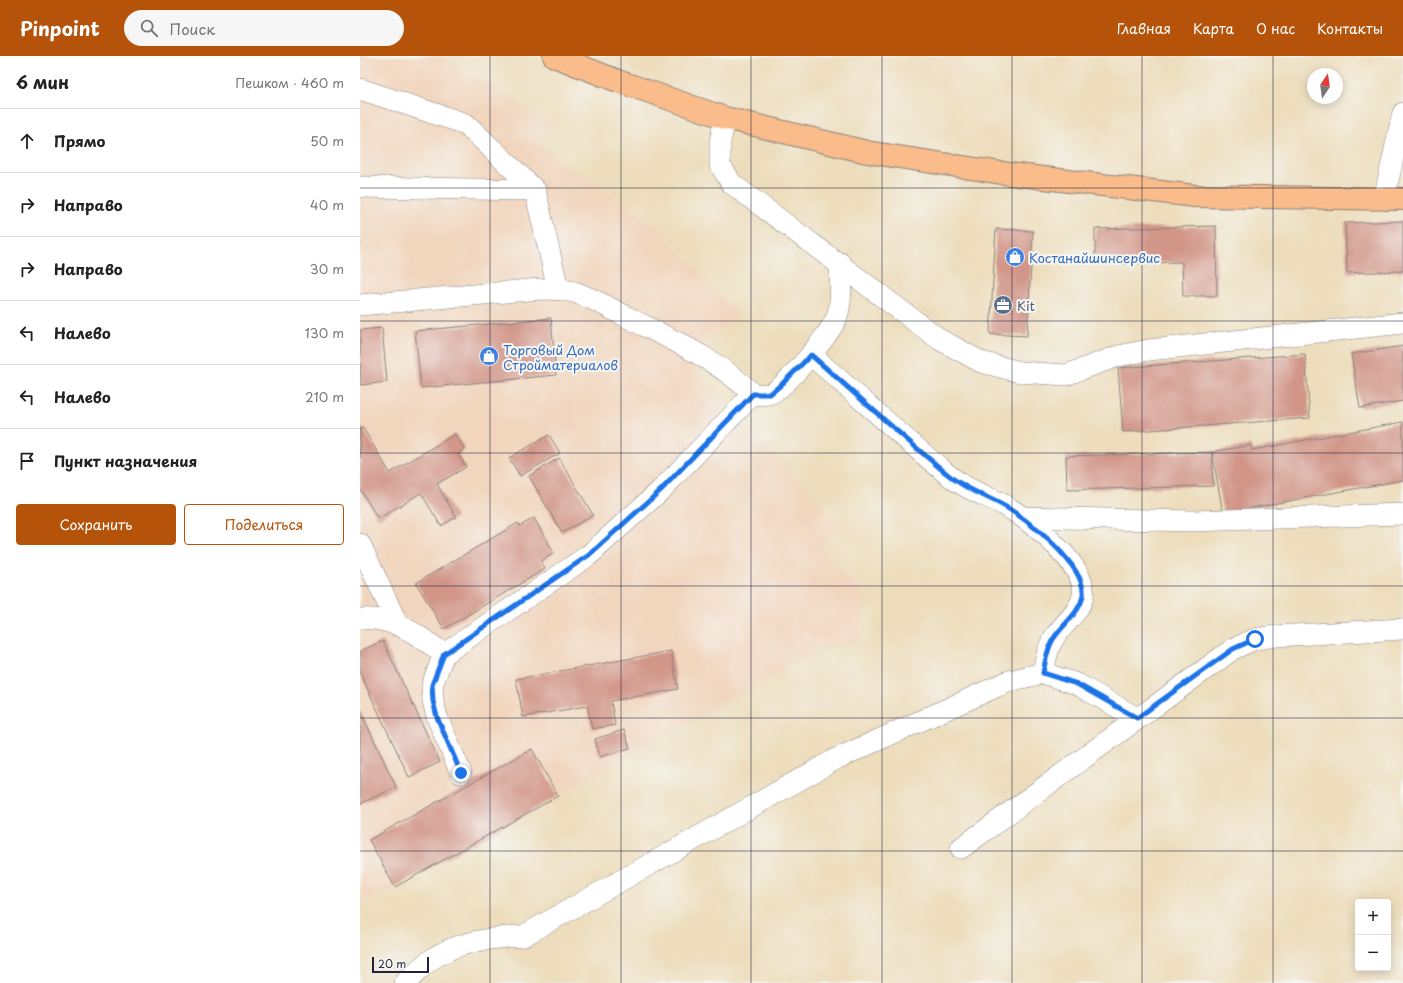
<!DOCTYPE html>
<html lang="ru">
<meta charset="utf-8">
<style>
:root{--surface:#fff;--page:#f6f6f6;--text:#222;--muted:#767676;--line:#e0e0e0;--accent:#b45309}
body{margin:0;font-family:"Playpen Sans",sans-serif;background:var(--page);color:var(--text)}
.controls{position:absolute;right:12px;bottom:12px;display:grid;overflow:hidden;border-radius:4px;box-shadow:0 2px 10px #0003}
.controls button{width:36px;height:36px;display:grid;place-items:center;padding:0;border:0;border-bottom:1px solid var(--line);background:var(--surface);color:var(--text);font:20px sans-serif}
.compass{position:absolute;left:947px;top:12px;width:36px;height:36px;border-radius:50%;background:var(--surface);box-shadow:0 2px 10px #0003;rotate:13deg}
.scale{position:absolute;left:12px;bottom:10px;width:57px;box-sizing:border-box;padding-left:4px;border:2px solid #22223b;border-top:0;font-size:11px;line-height:14px;white-space:nowrap;color:#22223b;-webkit-text-stroke:3px #f6f6f2;paint-order:stroke}
.stop{position:absolute;width:12px;height:12px;margin:-9px;border:3px solid #1a73e8;border-radius:50%;background:#fff}
.stop.end{background:#1a73e8;border-color:#fff;box-shadow:0 1px 4px #0008}
.list{margin:0;padding:0;list-style:none}
h2{display:flex;justify-content:space-between;align-items:center;height:52px;margin:0;padding:0 16px;font-size:17px}
h2 small{font-size:13px;font-weight:400;color:var(--muted)}
.list li{display:grid;grid-template-columns:26px 1fr auto;gap:12px;align-items:center;box-sizing:border-box;height:64px;padding:0 16px;border-top:1px solid var(--line)}
.list b{display:block;font-size:15px;white-space:nowrap}
.list em{font-size:13px;font-style:normal;color:var(--muted)}
.actions{display:flex;gap:8px;padding:12px 16px}
.actions a{flex:1;padding:9px 0;border:1px solid var(--accent);border-radius:4px;text-align:center;font-size:14px;color:var(--accent)}
.actions .main{background:var(--accent);color:#fff}
.icon{flex:none;width:22px;height:22px;fill:none;stroke:currentColor;stroke-width:2;stroke-linecap:round;stroke-linejoin:round}
.map{position:relative;flex:none;width:1043px;height:927px;overflow:hidden}
header{display:flex;align-items:center;gap:24px;box-sizing:border-box;height:56px;padding:0 20px;background:var(--accent);color:#fff}
header strong{font-size:19px}
nav{display:flex;gap:22px;margin-inline-start:auto;font-size:14px}
.search{width:280px;height:36px;background:var(--page);display:flex;align-items:center;gap:10px;box-sizing:border-box;padding:0 14px;border-radius:22px;color:var(--muted);font-size:15px}
main{display:flex}
aside{flex:1;background:var(--surface)}
.map>svg:first-child{display:block}
.built{fill:#f1d5bd}
.building{fill:#d29689}
.lines{fill:none;stroke-linecap:round;stroke-linejoin:round}
.minor-casing{stroke:#88807c;stroke-width:22}
.highway-casing{stroke:#88807c;stroke-width:24}
.minor{stroke:#fff;stroke-width:21}
.highway{stroke:#f9bc8a;stroke-width:22}
.route{stroke:#1a73e8;stroke-width:5}
.grid{fill:none;stroke:#22223b;stroke-width:1;stroke-opacity:0.55}
.labels{text-anchor:middle;dominant-baseline:central;stroke-width:4;stroke-linejoin:round;paint-order:stroke}
.shop-label{font-size:13px;fill:#366cbe;stroke:#f6f6f2;text-anchor:start}
.service-label{font-size:13px;fill:#4e5e75;stroke:#f6f6f2;text-anchor:start}
</style>
<header>
<strong>Pinpoint</strong>
<div class="search"><svg class="icon" aria-label="search" viewBox="0 0 24 24"><circle cx="10" cy="10" r="6"/><path d="M15 15l6 6"/></svg>Поиск</div>
<nav><a>Главная</a><a>Карта</a><a>О нас</a><a>Контакты</a></nav>
</header>
<main>
<aside>
<h2>6 мин<small>Пешком · 460 m</small></h2>
<ul class="list">
<li><svg class="icon" aria-label="ahead" viewBox="0 0 24 24"><path d="M12 20V5M6 11l6-6 6 6"/></svg><div><b>Прямо</b></div><em>50 m</em></li>
<li><svg class="icon" aria-label="right" viewBox="0 0 24 24"><path d="M7 20v-9h11M14 6l5 5-5 5"/></svg><div><b>Направо</b></div><em>40 m</em></li>
<li><svg class="icon" aria-label="right" viewBox="0 0 24 24"><path d="M7 20v-9h11M14 6l5 5-5 5"/></svg><div><b>Направо</b></div><em>30 m</em></li>
<li><svg class="icon" aria-label="left" viewBox="0 0 24 24"><path d="M17 20v-9H6M10 6l-5 5 5 5"/></svg><div><b>Налево</b></div><em>130 m</em></li>
<li><svg class="icon" aria-label="left" viewBox="0 0 24 24"><path d="M17 20v-9H6M10 6l-5 5 5 5"/></svg><div><b>Налево</b></div><em>210 m</em></li>
<li><svg class="icon" aria-label="arrive" viewBox="0 0 24 24"><path d="M6 21V4h12l-3 4 3 4H6"/></svg><div><b>Пункт назначения</b></div></li>
</ul>
<div class="actions"><a class="main">Сохранить</a><a>Поделиться</a></div>
</aside>
<div class="map">
<svg width="1043" height="927" viewBox="0 0 1043 927">
<rect width="100%" height="100%" fill="#f6f6f2"/>
<filter id="ink" filterUnits="userSpaceOnUse"><feTurbulence type="fractalNoise" baseFrequency=".025" numOctaves="2"/><feDisplacementMap in="SourceGraphic" scale="8" xChannelSelector="R" yChannelSelector="G"/><feConvolveMatrix kernelMatrix="1 2 1 2 8 2 1 2 1" color-interpolation-filters="sRGB"/></filter>
<filter id="wash" filterUnits="userSpaceOnUse"><feTurbulence type="fractalNoise" baseFrequency=".012" numOctaves="4" result="noise"/><feDisplacementMap in="SourceGraphic" scale="16" xChannelSelector="R" yChannelSelector="G"/><feGaussianBlur stdDeviation="0.9" result="paint"/><feColorMatrix in="noise" values="0 0 0 0 0 0 0 0 0 0 0 0 0 0 0 0 0 1.4 0 .05"/><feComposite in="paint" operator="in"/></filter>
<g filter="url(#wash)">
<rect width="100%" height="100%" fill="#edddbc"/>
<!-- built -->
<path class="built" d="M 0,0 L 83,0 L 190,68 L 179,88 L 296,171 L 378,258 L 326,304 L 482,470 L 458,492 L 505,539 L 499,587 L 456,596 L 35,831 L 0,848 Z"/>
<g id="blocks">
<!-- building -->
<path class="building" d="M 1043,165 L 1043,215 L 987,217 L 985,167 Z
M 856,170 L 857,240 L 823,240 L 822,206 L 735,208 L 735,173 Z
M 636,173 L 673,175 L 667,280 L 630,278 Z
M 191,262 L 196,319 L 61,332 L 55,275 Z
M 22,272 L 27,326 L 0,329 L 0,274 Z
M 1043,290 L 1043,345 L 1000,352 L 991,298 Z
M 945,298 L 950,362 L 763,376 L 758,312 Z
M 1043,366 L 1043,424 L 863,457 L 852,396 L 891,389 L 892,394 Z
M 3,372 L 30,417 L 95,378 L 105,393 L 98,398 L 106,411 L 77,428 L 96,461 L 81,470 L 61,437 L 18,463 L 0,433 L 0,373 Z
M 189,379 L 200,397 L 160,420 L 149,402 Z
M 852,396 L 853,430 L 707,434 L 706,400 Z
M 199,402 L 233,459 L 202,477 L 169,420 Z
M 174,462 L 194,497 L 181,505 L 185,513 L 84,573 L 56,527 L 158,467 L 160,470 Z
M 23,585 L 80,706 L 49,721 L 0,617 L 0,595 Z
M 311,595 L 318,633 L 251,645 L 255,669 L 232,673 L 227,650 L 163,661 L 156,623 Z
M 0,654 L 36,731 L 0,748 Z
M 264,674 L 270,692 L 240,701 L 235,683 Z
M 172,693 L 198,740 L 35,831 L 9,784 Z"/>
</g>
</g>
<g filter="url(#ink)">
<use href="#blocks" fill-opacity="0" stroke="#88807c" stroke-width="1"/>
<g class="lines">
<!-- minor casing -->
<g class="minor-casing">
<path id="minor" d="M 0,33 L 106,68 L 175,134 L 198,233
M 365,62 L 360,86 L 360,109 L 372,128 L 579,283 L 621,306 L 660,316 L 706,319 L 758,300 L 789,294 L 1043,267
M 0,131 L 175,134
M 1024,143 L 1043,57
M 0,249 L 180,233 C 192,233 203,233 214,236 C 233,242 251,253 269,262 C 312,284 358,304 393,338 C 398,338 404,339 409,338 C 424,335 469,278 476,263 C 483,246 480,225 480,207
M 451,299 C 496,338 540,379 586,417 C 603,432 624,439 644,449 C 668,463 728,509 723,540 C 719,558 701,569 692,585 C 687,594 685,606 683,617
M 663,461 L 832,465 L 1043,458
M 0,488 L 37,567
M 0,563 C 34,560 58,579 84,598
M 101,717 L 77,661 L 73,645 L 72,629 L 84,598 L 229,499 L 301,434 L 393,338
M 601,792 L 873,593 L 895,583 L 916,580 L 1043,573
M 45,927 C 53,920 60,912 68,906 C 95,885 130,882 163,880 L 476,703 L 649,625 L 683,617 L 717,628 L 777,662"/>
</g>
<!-- highway casing -->
<g class="highway-casing">
<path id="highway" d="M 194,0 L 258,25 L 365,62 L 507,96 L 642,117 L 835,140 L 1043,143"/>
</g>
<!-- minor -->
<use href="#minor" class="minor"/>
<!-- highway -->
<use href="#highway" class="highway"/>
</g>
</g>
<g class="lines" filter="url(#ink)">
<!-- route -->
<path class="route" d="M 101,717 L 77,661 L 73,645 L 72,629 L 84,598 L 229,499 L 301,434 L 393,338 L 410,338 L 422,328 L 451,299 C 496,338 540,379 586,417 C 603,432 624,439 644,450 C 667,463 727,510 723,540 C 719,559 701,569 692,585 C 687,594 685,606 683,617 L 717,628 L 777,662 L 873,593 L 895,583"/>
</g>
<!-- grid -->
<path class="grid" d="M 130,0 L 130,927M 261,0 L 261,927M 391,0 L 391,927M 522,0 L 522,927M 652,0 L 652,927M 782,0 L 782,927M 913,0 L 913,927M 0,132 L 1043,132M 0,265 L 1043,265M 0,397 L 1043,397M 0,530 L 1043,530M 0,662 L 1043,662M 0,795 L 1043,795"/>
<!-- icons -->
<defs>
<g id="shop-disc" transform="scale(1)"><circle r="9.5" fill="#3f7fe0" stroke="#f6f6f2"/><path d="M-5-2.5h2.3a2.7 3.5 0 0 1 5.4 0H5L5.5 6h-11ZM-1.5-2.5h3a1.5 2.3 0 0 0-3 0Z" fill="#fff"/></g>
<g id="office-disc" transform="scale(1)"><circle r="9.5" fill="#5c6f8a" stroke="#f6f6f2"/><path d="M-6-3h4V-5.5h4V-3h4V5H-6ZM-1-4.5V-3h2v-1.5ZM-6 0V1H6V0Z" fill="#fff"/></g>
</defs>
<g fill-rule="evenodd">
<use href="#shop-disc" x="655" y="201"/>
<use href="#office-disc" x="643" y="249"/>
<use href="#shop-disc" x="129" y="300"/>
</g>
<g class="labels">
<!-- shop labels -->
<g class="shop-label">
<text x="669" y="201">Костанайшинсервис</text>
<text x="143" y="293">Торговый Дом<tspan x="143" dy="15">Стройматериалов</tspan></text>
</g>
<!-- service labels -->
<g class="service-label">
<text x="657" y="249">Kit</text>
</g>
</g>
</svg>
<div class="controls">
<button>+</button>
<button>−</button>
</div>
<svg class="compass" viewBox="-18 -18 36 36"><path d="M0-13l5 13h-10z" fill="#e53935"/><path d="M0 13l5-13h-10z" fill="#767676"/></svg>
<div class="scale">20 m</div>
<div class="stop" style="left:895px;top:583px"></div>
<div class="stop end" style="left:101px;top:717px"></div>
</div>
</main>
